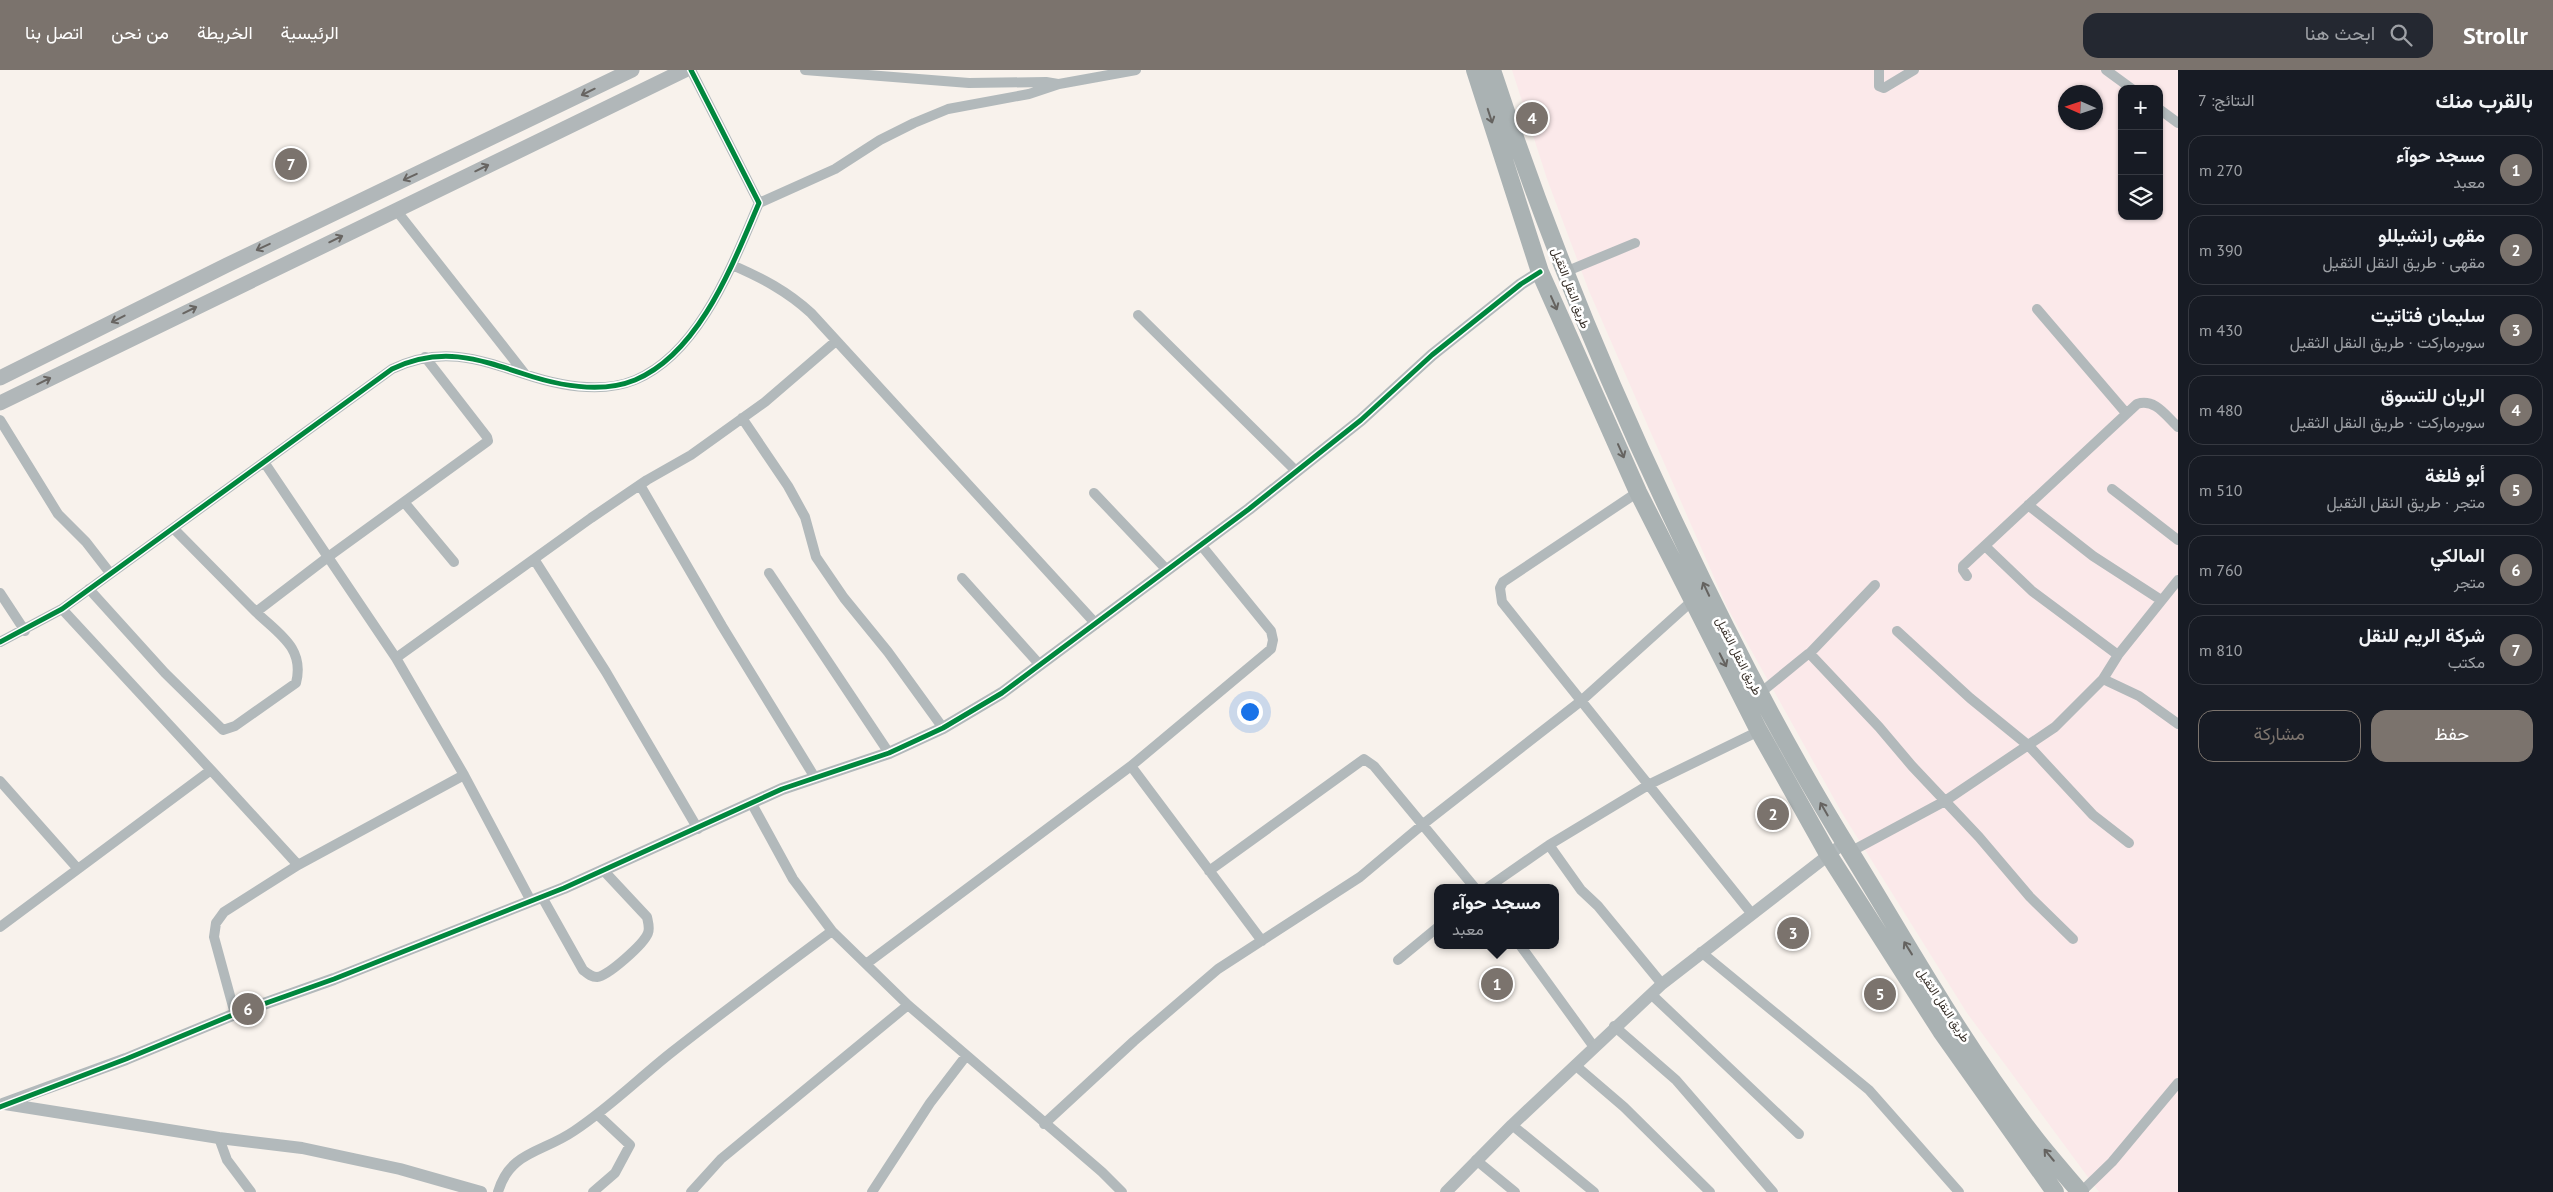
<!DOCTYPE html>
<html lang="ar">
<meta charset="utf-8">
<style>
:root{--surface:#171b24;--page:#242831;--text:#f1f3f6;--muted:#9ea1a6;--line:#363941;--accent:#7b736d}
body{margin:0;font-family:"PT Sans",Vazirmatn,sans-serif;background:var(--page);color:var(--text);direction:rtl}
.controls{position:absolute;right:15px;top:15px;display:grid;overflow:hidden;border-radius:10px;box-shadow:0 1px 4px #0004}
.controls button{width:45px;height:45px;display:grid;place-items:center;padding:0;border:0;border-bottom:1px solid var(--line);background:var(--surface);color:var(--text);font:25px sans-serif}
.compass{position:absolute;left:2058px;top:15px;width:45px;height:45px;border-radius:50%;background:var(--surface);box-shadow:0 1px 4px #0004;rotate:273deg}
.you{position:absolute;left:1249px;top:641px;width:18px;height:18px;margin:-12px;border:4px solid #fff;border-radius:50%;background:#1a73e8;box-shadow:0 0 0 8px #1a73e833}
.badge{display:grid;place-items:center;width:32px;height:32px;border-radius:50%;background:var(--accent);color:#fff;font-size:16px;font-weight:700}
.pin{position:absolute;translate:-50% -50%;border:2px solid #fff;box-shadow:0 1px 5px #0006}
.popup{position:absolute;left:1434px;top:814px;width:125px;height:65px;box-sizing:border-box;display:grid;place-content:center;border-radius:10px;background:var(--surface);filter:drop-shadow(0 1px 4px #0005);font-size:16px;white-space:nowrap;color:var(--muted)}
.popup b{font-size:19px;color:var(--text)}
.popup::after{content:'';position:absolute;left:50%;top:100%;margin-left:-10px;border:10px solid transparent;border-top-color:var(--surface)}
.list{margin:0;padding:0;list-style:none}
h2{display:flex;justify-content:space-between;align-items:center;height:65px;margin:0;padding:0 20px;font-size:21px}
h2 small{font-size:16px;font-weight:400;color:var(--muted)}
.list li{display:grid;grid-template-columns:32px 1fr auto;gap:15px;align-items:center;box-sizing:border-box;height:70px;margin:0 10px 10px;padding:0 10px;border:1px solid var(--line);border-radius:15px}
.list b{display:block;font-size:19px;white-space:nowrap}
.list p{margin:0;font-size:16px;white-space:nowrap;color:var(--muted)}
.list em{font-size:16px;font-style:normal;color:var(--muted)}
.actions{display:flex;gap:10px;padding:15px 20px}
.actions a{flex:1;padding:11px 0;border:1px solid var(--accent);border-radius:15px;text-align:center;font-size:18px;color:var(--accent)}
.actions .main{background:var(--accent);color:#fff}
.icon{flex:none;width:28px;height:28px;fill:none;stroke:currentColor;stroke-width:2;stroke-linecap:round;stroke-linejoin:round}
.map{position:relative;flex:none;width:2178px;height:1122px;overflow:hidden;direction:ltr}
header{display:flex;align-items:center;gap:30px;box-sizing:border-box;height:70px;padding:0 25px;background:var(--accent);color:#fff}
header strong{font-size:24px}
nav{display:flex;gap:28px;margin-inline-start:auto;font-size:18px}
.search{width:350px;height:45px;background:var(--page);display:flex;align-items:center;gap:12px;box-sizing:border-box;padding:0 18px;border-radius:15px;color:var(--muted);font-size:19px}
main{display:flex}
aside{flex:1;background:var(--surface)}
.map>svg:first-child{display:block}
.industrial{fill:#fbe9ea;fill-rule:evenodd}
.lines{fill:none;stroke-linecap:round;stroke-linejoin:round}
.minor{stroke:#b2b9bb;stroke-width:10}
.tertiary{stroke:#b2b9bb;stroke-width:12}
.secondary{stroke:#b1b7b9;stroke-width:15}
.trunk{stroke:#aab2b3;stroke-width:18}
.cycleway-casing{stroke:#fff;stroke-width:8}
.cycleway{stroke:#00873e;stroke-width:5}
.oneway{stroke:#686562}
.oneway2{stroke:#656360}
.labels{text-anchor:middle;dominant-baseline:central;stroke-width:5;stroke-linejoin:round;paint-order:stroke}
.street-label{font-size:12px;fill:#372f28;stroke:#fff}
</style>
<header>
<strong>Strollr</strong>
<div class="search"><svg class="icon" aria-label="search" viewBox="0 0 24 24"><circle cx="10" cy="10" r="6"/><path d="M15 15l6 6"/></svg>ابحث هنا</div>
<nav><a>الرئيسية</a><a>الخريطة</a><a>من نحن</a><a>اتصل بنا</a></nav>
</header>
<main>
<aside>
<h2>بالقرب منك<small>النتائج: 7</small></h2>
<ul class="list">
<li><span class="badge">1</span><div><b>مسجد حوآء</b><p>معبد</p></div><em>270 m</em></li>
<li><span class="badge">2</span><div><b>مقهى رانشيللو</b><p>مقهى · طريق النقل الثقيل</p></div><em>390 m</em></li>
<li><span class="badge">3</span><div><b>سليمان فتاتيت</b><p>سوبرماركت · طريق النقل الثقيل</p></div><em>430 m</em></li>
<li><span class="badge">4</span><div><b>الريان للتسوق</b><p>سوبرماركت · طريق النقل الثقيل</p></div><em>480 m</em></li>
<li><span class="badge">5</span><div><b>أبو فلغة</b><p>متجر · طريق النقل الثقيل</p></div><em>510 m</em></li>
<li><span class="badge">6</span><div><b>المالكي</b><p>متجر</p></div><em>760 m</em></li>
<li><span class="badge">7</span><div><b>شركة الريم للنقل</b><p>مكتب</p></div><em>810 m</em></li>
</ul>
<div class="actions"><a class="main">حفظ</a><a>مشاركة</a></div>
</aside>
<div class="map">
<svg width="2178" height="1122" viewBox="0 0 2178 1122">
<rect width="100%" height="100%" fill="#f8f2ec"/>
<!-- industrial -->
<path class="industrial" d="M 1512,0 L 2178,0 L 2178,1122 L 2099,1122 L 1967,943 L 1842,743 L 1727,537 L 1589,221 L 1547,109 ZM 2122,19 L 2159,19 L 2159,146 L 2122,146 ZM 2066,22 L 2096,22 L 2096,52 L 2066,52 Z"/>
<g class="lines">
<!-- minor -->
<path class="minor" d="M 805,0 L 969,13 L 1046,12 L 1058,14
M 1879,0 L 1879,16 L 1884,18 L 1914,0
M 2106,0 L 2132,19
M 2159,39 L 2178,53
M 759,133 L 835,99 L 880,70 L 914,53 L 948,39 L 1029,24 L 1059,14 L 1136,0
M 396,140 L 525,304
M 732,195 C 762,208 787,221 811,243 L 1096,554
M 1565,202 L 1635,173
M 2037,239 L 2126,343
M 1138,245 L 1296,401
M 742,348 L 788,416 L 805,447 L 816,487 L 844,528 L 888,582 L 943,658
M 0,350 L 58,444 L 86,472 L 110,503
M 264,392 L 396,588 L 464,705 L 531,831
M 640,415 L 722,556 L 814,706
M 2112,419 L 2178,470
M 1638,422 L 1503,512 L 1500,518 L 1502,532 L 1752,844
M 1094,423 L 1167,500
M 404,432 L 454,492
M 2028,435 L 2093,486 L 2161,530
M 174,459 L 256,542 L 328,487 L 488,371 L 487,367 L 425,287
M 1985,476 L 2032,521 L 2118,585
M 534,489 L 606,602 L 698,759
M 769,503 L 889,683
M 1967,506 L 1963,500 L 1963,496 L 2137,334 C 2155,328 2166,346 2178,357
M 962,508 L 1040,595
M 89,519 L 165,603 L 223,660 L 235,656 L 296,613 C 305,578 279,564 256,542
M 0,523 L 25,561
M 1897,561 L 1970,628 L 2029,676 L 2093,745 L 2129,773
M 0,572 L 62,539 L 392,299 C 440,276 476,288 524,304 C 557,315 601,324 635,310 C 700,283 733,193 759,133 L 691,0
M 1809,584 L 1875,515
M 396,588 L 591,448 L 647,410 L 691,385 L 765,332 L 836,271
M 2103,609 L 2139,626 L 2178,654
M 1759,624 L 1808,584 L 1811,585 L 1879,657 L 1912,696 L 1979,767 L 2030,827 L 2073,869
M 1131,696 L 1262,871
M 211,700 L 298,795
M 0,711 L 78,799
M 752,734 L 793,809 L 832,861 L 908,935 L 1102,1102 L 1122,1122
M 1549,775 L 1581,820 L 1598,836 L 1662,914
M 1850,782 L 1945,731 L 2055,657 L 2103,609 L 2118,585 L 2178,510
M 1209,801 L 1364,689 L 1374,696 L 1475,818
M 1487,818 L 1549,775 L 1650,714 L 1759,661
M 542,827 L 583,900 C 588,904 591,907 597,907 C 608,906 644,874 648,863 C 650,858 648,852 647,847 L 604,801
M 0,857 L 211,700 L 62,539
M 1520,875 L 1594,977
M 1701,882 L 1869,1020 L 1959,1122
M 1398,890 L 1438,857
M 866,894 L 1131,696 L 1271,579 L 1273,570 L 1271,561 L 1201,475
M 1651,924 L 1799,1064
M 235,944 L 214,867 L 216,853 L 224,842 L 298,795 L 464,705
M 1614,956 L 1676,1010 L 1773,1122
M 1575,995 L 1624,1037 L 1710,1122
M 1044,1054 L 1134,971 L 1218,899 L 1360,807 L 1422,755 L 1581,631 L 1692,531
M 1512,1055 L 1594,1122
M 219,1068 L 227,1090 L 251,1122
M 1476,1090 L 1515,1122
M 498,1122 C 510,1081 542,1083 574,1061 C 609,1038 639,1008 672,982 C 724,941 778,901 832,861
M 593,1122 L 615,1103 L 630,1075 L 598,1045
M 691,1122 L 721,1089 L 908,935
M 872,1122 L 930,1033 L 966,986
M 2081,1122 L 2112,1092 L 2178,1013"/>
<!-- tertiary -->
<path class="tertiary" d="M 3,1034 L 126,989 L 235,944 L 334,909 L 564,818 L 782,719 L 889,683 L 943,658 L 1002,623 L 1249,439 L 1361,350 L 1432,285 L 1521,214 L 1540,202
M 5,1034 L 219,1068 L 302,1078 L 400,1099 L 481,1122
M 1446,1122 L 1512,1055 L 1662,914 L 1844,773"/>
<!-- secondary -->
<path class="secondary" d="M 0,308 L 227,195 L 632,0
M 0,333 L 685,0"/>
<!-- trunk -->
<path class="trunk" d="M 1475,0 L 1540,202 L 1638,422 L 1759,661 L 1828,784 L 1941,961 L 2055,1122
M 1492,0 C 1544,158 1607,312 1679,462 C 1731,572 1787,680 1851,783 C 1909,877 1963,975 2031,1063 C 2046,1083 2063,1102 2080,1122"/>
<!-- cycleway casing -->
<g class="cycleway-casing">
<path id="cycleway" d="M 0,572 L 62,539 L 392,299 C 440,276 476,288 524,304 C 557,315 601,324 635,310 C 700,283 733,193 759,133 L 691,0
M 0,1037 L 126,989 L 235,944 L 334,909 L 564,818 L 782,719 L 889,683 L 943,658 L 1002,623 L 1249,439 L 1361,350 L 1432,285 L 1521,214 L 1540,202"/>
</g>
<!-- cycleway -->
<use href="#cycleway" class="cycleway"/>
</g>
<!-- one-way arrows -->
<defs><path id="oneway-shaft" d="M-6 0H5M1.5-3L5.5 0L1.5 3" fill="none" stroke-width="1.6" stroke-linecap="round" stroke-linejoin="round" transform="scale(1.25)"/></defs>
<g class="oneway">
<use href="#oneway-shaft" transform="translate(588 22) rotate(154)"/>
<use href="#oneway-shaft" transform="translate(482 98) rotate(-26)"/>
<use href="#oneway-shaft" transform="translate(410 107) rotate(155)"/>
<use href="#oneway-shaft" transform="translate(336 169) rotate(-26)"/>
<use href="#oneway-shaft" transform="translate(263 177) rotate(155)"/>
<use href="#oneway-shaft" transform="translate(190 240) rotate(-26)"/>
<use href="#oneway-shaft" transform="translate(118 249) rotate(153)"/>
<use href="#oneway-shaft" transform="translate(44 311) rotate(-26)"/>
</g>
<g class="oneway2">
<use href="#oneway-shaft" transform="translate(1490 46) rotate(72)"/>
<use href="#oneway-shaft" transform="translate(1554 233) rotate(66)"/>
<use href="#oneway-shaft" transform="translate(1621 381) rotate(66)"/>
<use href="#oneway-shaft" transform="translate(1706 519) rotate(-115)"/>
<use href="#oneway-shaft" transform="translate(1723 590) rotate(63)"/>
<use href="#oneway-shaft" transform="translate(1824 739) rotate(-120)"/>
<use href="#oneway-shaft" transform="translate(1908 878) rotate(-122)"/>
<use href="#oneway-shaft" transform="translate(2049 1085) rotate(-130)"/>
</g>
<g class="labels">
<!-- street labels -->
<g class="street-label">
<text transform="translate(1571 218) rotate(69)">طريق النقل الثقيل</text>
<text transform="translate(1739 586) rotate(63)">طريق النقل الثقيل</text>
<text transform="translate(1944 935) rotate(57)">طريق النقل الثقيل</text>
</g>
</g>
</svg>
<div class="controls">
<button>+</button>
<button>−</button>
<button><svg class="icon" aria-label="layers" viewBox="0 0 24 24"><path d="M12 4l9 5-9 5-9-5zM3 14l9 5 9-5"/></svg></button>
</div>
<svg class="compass" viewBox="-18 -18 36 36"><path d="M0-13l5 13h-10z" fill="#e53935"/><path d="M0 13l5-13h-10z" fill="#9ea1a6"/></svg>
<div class="you"></div>
<div class="pin badge" style="left:1497px;top:914px">1</div>
<div class="popup"><b>مسجد حوآء</b>معبد</div>
<div class="pin badge" style="left:1773px;top:744px">2</div>
<div class="pin badge" style="left:1793px;top:863px">3</div>
<div class="pin badge" style="left:1532px;top:48px">4</div>
<div class="pin badge" style="left:1880px;top:924px">5</div>
<div class="pin badge" style="left:248px;top:939px">6</div>
<div class="pin badge" style="left:291px;top:94px">7</div>
</div>
</main>
